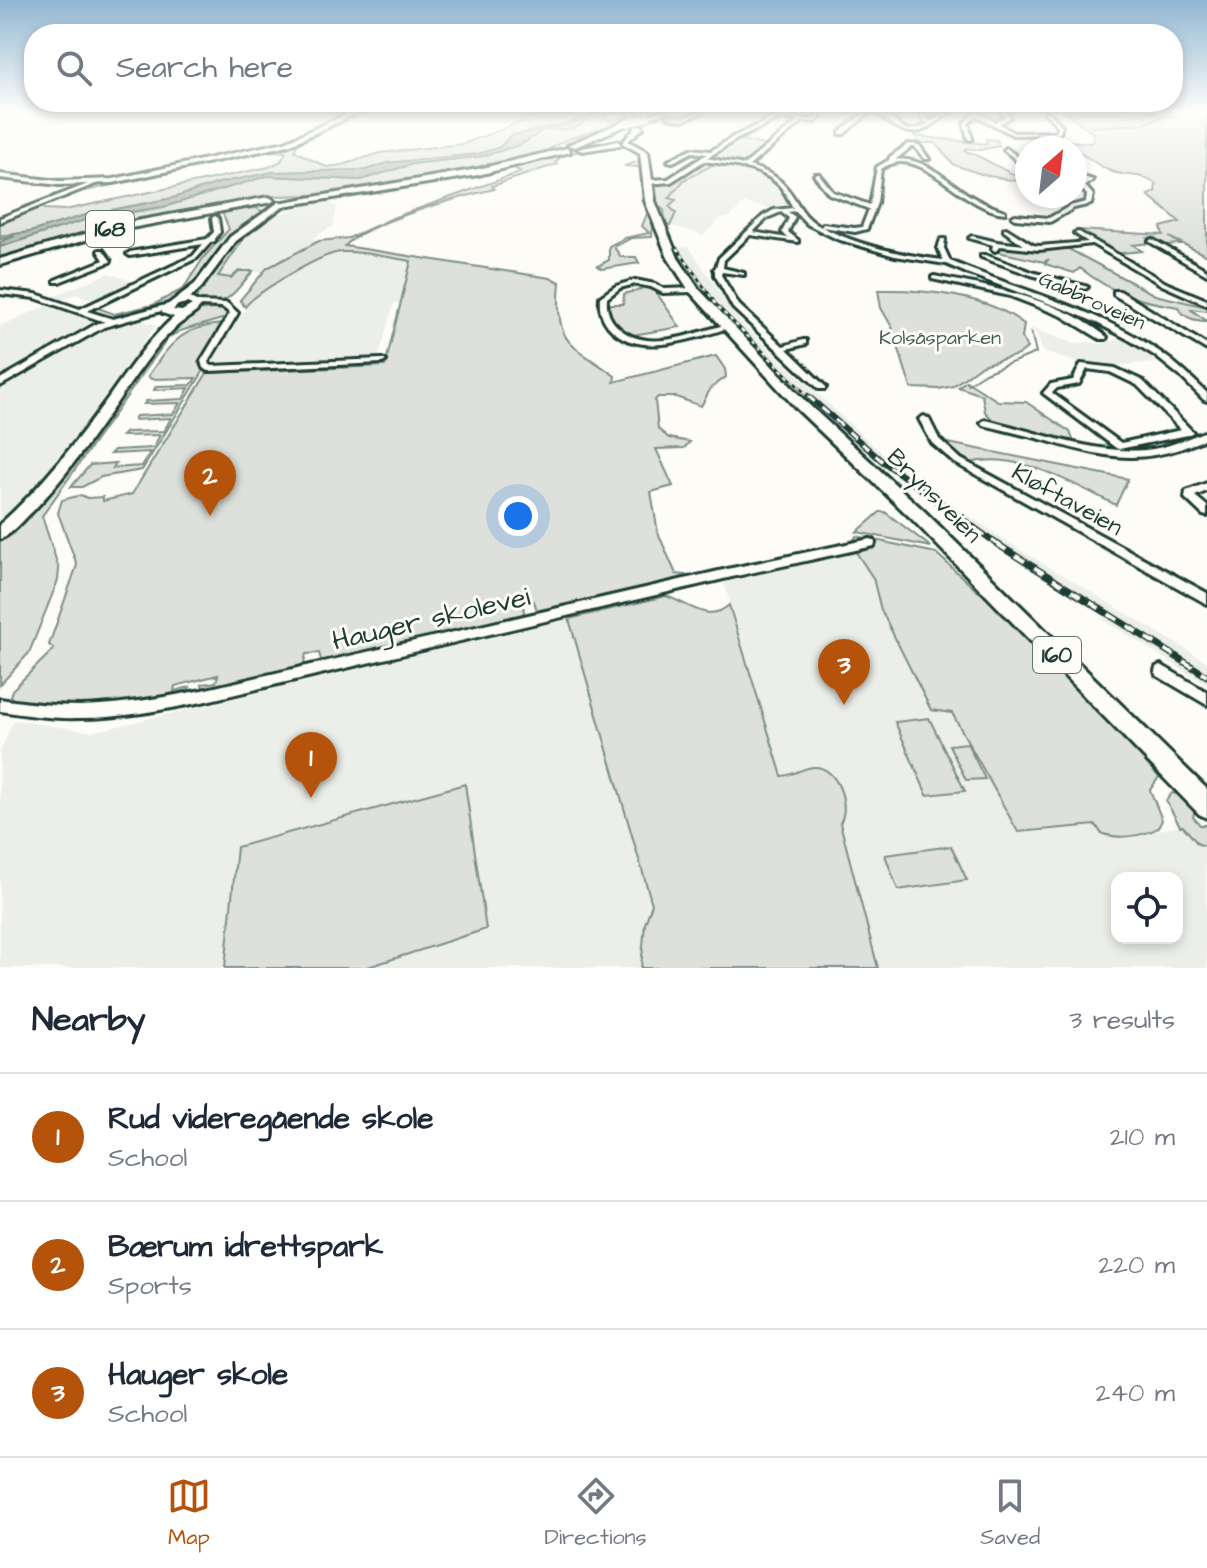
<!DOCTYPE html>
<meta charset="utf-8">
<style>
:root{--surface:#fff;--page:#f6f6f7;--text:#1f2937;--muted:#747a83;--line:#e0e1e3;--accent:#b45309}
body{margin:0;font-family:"Architects Daughter",sans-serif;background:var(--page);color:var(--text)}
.controls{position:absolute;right:24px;bottom:24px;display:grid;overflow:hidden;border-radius:16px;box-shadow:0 4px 12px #0003}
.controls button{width:72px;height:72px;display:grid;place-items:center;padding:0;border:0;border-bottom:2px solid var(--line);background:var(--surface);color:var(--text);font:40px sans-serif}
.compass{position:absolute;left:1015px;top:136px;width:72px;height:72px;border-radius:50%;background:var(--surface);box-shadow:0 4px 12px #0003;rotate:28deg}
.you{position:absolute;left:518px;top:516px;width:28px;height:28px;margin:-20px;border:6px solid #fff;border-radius:50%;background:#1a73e8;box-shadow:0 0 0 12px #1a73e833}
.badge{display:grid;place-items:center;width:52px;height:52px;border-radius:50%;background:var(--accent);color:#fff;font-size:26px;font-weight:700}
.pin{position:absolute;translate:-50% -66px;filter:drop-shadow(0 2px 4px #0008)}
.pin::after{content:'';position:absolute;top:42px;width:28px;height:24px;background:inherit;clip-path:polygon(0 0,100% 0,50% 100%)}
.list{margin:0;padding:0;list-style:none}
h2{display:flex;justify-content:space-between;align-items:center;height:104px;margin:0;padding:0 32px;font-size:34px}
h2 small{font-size:26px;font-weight:400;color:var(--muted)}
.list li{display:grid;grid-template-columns:52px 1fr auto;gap:24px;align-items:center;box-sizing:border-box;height:128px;padding:0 32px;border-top:2px solid var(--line)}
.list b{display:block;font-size:30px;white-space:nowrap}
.list p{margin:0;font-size:26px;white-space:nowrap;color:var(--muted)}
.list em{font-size:26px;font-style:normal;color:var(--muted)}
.icon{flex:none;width:44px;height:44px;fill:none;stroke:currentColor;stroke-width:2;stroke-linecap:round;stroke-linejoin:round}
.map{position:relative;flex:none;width:1207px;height:968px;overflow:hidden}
.search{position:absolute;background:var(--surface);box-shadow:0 4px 12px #0003;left:24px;right:24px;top:24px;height:88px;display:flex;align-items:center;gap:20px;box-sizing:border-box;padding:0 28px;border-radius:32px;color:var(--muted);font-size:30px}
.sheet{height:488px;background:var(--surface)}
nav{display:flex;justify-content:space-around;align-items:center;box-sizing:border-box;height:112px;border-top:2px solid var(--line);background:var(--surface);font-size:22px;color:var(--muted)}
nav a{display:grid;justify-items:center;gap:4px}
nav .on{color:var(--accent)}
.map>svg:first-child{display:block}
.built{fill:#eceee9;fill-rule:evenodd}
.green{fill:#dde0db;stroke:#7e8e88;stroke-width:2}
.water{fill:#aeb8b1;stroke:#75877f;stroke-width:2}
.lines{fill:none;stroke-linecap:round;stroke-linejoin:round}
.stream{stroke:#75877f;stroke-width:2}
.street-casing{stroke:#1f3d34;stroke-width:6}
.secondary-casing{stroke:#1f3d34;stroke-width:6}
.primary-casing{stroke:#1f3d34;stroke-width:6}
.street{fill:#fdfcf7;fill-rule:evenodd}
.secondary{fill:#fdfcf7;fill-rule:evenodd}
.primary{fill:#fdfcf7;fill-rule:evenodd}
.rail-far2-casing{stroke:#1f3d34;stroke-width:3}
.rail-far1-casing{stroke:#1f3d34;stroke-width:6}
.rail-casing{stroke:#1f3d34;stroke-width:7}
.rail-far2{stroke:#fdfcf7;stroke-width:2;stroke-dasharray:4;stroke-linecap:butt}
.rail-far1{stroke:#fdfcf7;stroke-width:3;stroke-dasharray:9;stroke-linecap:butt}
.rail{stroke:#fdfcf7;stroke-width:4;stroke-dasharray:11;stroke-linecap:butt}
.primary-bridge-casing{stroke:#1f3d34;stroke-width:11;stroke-linecap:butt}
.primary-bridge{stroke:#fdfcf7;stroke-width:8}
.labels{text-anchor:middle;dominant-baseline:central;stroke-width:6;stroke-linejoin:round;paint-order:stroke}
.far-street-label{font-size:20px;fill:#1f3d34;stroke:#fdfcf7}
.far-park-label{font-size:20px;fill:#455e55;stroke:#fdfcf7}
.shield{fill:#fdfcf7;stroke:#62766e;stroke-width:2}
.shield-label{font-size:22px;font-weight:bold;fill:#1f3d34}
.street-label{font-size:24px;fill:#1f3d34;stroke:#fdfcf7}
.near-street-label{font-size:28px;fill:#1f3d34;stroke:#fdfcf7}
</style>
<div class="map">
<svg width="1207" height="968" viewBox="0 0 1207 968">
<rect width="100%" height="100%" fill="#fdfcf7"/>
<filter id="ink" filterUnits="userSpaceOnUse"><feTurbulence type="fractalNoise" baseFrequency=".0125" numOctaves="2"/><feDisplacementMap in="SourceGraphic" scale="16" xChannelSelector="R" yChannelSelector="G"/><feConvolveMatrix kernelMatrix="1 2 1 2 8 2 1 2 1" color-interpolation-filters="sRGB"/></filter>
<g filter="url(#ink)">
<!-- built -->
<path class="built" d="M 714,164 L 756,172 L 776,183 L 790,205 L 777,210 L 744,203 L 729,218 L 720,218 L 703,236 L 693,231 L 670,226 L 676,213 L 668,207 L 668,198 L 676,186 Z
M 325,198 L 328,198 L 328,202 L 337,207 L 333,226 L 312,238 L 319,241 L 263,272 L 239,271 L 231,278 L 218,277 L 249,231 L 274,216 Z
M 689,247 L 740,322 L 874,446 L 922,484 L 1009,543 L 1207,662 L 1207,685 L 1102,619 L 1104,616 L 962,526 L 853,442 L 712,306 L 675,248 Z
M 339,251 L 411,261 L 402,303 L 394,303 L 378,359 L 214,363 L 214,359 L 252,298 L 295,271 Z
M 109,273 L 136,283 L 98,301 L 76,294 L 63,300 L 52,297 Z
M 51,304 L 108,324 L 131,317 L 156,325 L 51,477 L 0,525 L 0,326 Z
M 1030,328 L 1075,344 L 1089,342 L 1102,344 L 1127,337 L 1165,362 L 1103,366 L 1082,364 L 1043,352 L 1037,335 Z
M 856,552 L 873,578 L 881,610 L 930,710 L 952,713 L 1018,832 L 1096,825 L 1140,834 L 1183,825 L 1205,843 L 1207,968 L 878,968 L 840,823 L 844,818 L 834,778 L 825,770 L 814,767 L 782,776 L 724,583 ZM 1117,878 L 1177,878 L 1177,938 L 1117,938 Z
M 569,619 L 652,904 L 645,924 L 641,968 L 0,968 L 0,752 L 14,720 L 93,732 Z"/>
<!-- green -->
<path class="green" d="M 360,112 L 365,112 L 303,141 L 296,146 L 295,151 L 326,167 L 342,165 L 380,153 L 463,144 L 542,114 L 540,112 L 595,112 L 565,124 L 574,125 L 560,126 L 562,124 L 510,136 L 500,147 L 478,154 L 387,163 L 366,170 L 273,172 L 219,183 L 173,198 L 86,215 L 30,232 L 0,236 L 0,221 L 43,206 L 44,209 L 65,210 L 269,167 L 281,161 L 286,152 L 272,151 L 85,191 L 97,184 L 287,145 Z
M 599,112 L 613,112 L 601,117 L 611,121 L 630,114 L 634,119 L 565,140 L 541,154 L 475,171 L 320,195 L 274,196 L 145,218 L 0,259 L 0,247 L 80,221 L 163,207 L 267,176 L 361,180 L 412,164 L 484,156 L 522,144 L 543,130 L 572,129 Z
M 1066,112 L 1207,112 L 1207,256 L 1169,237 L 1180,244 L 1164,245 L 1148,239 L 1151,243 L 1133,245 L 1142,251 L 1113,254 L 1078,230 L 1163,235 L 1161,227 L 1180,222 L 1148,195 L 1155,192 L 1156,184 C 1138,171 1124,178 1108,170 C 1090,161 1076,148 1058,140 L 1092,143 L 1094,134 Z
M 786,118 L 742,140 L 767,146 L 749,163 L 710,158 L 746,135 Z
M 915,136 L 987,144 L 986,139 L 997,140 L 999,146 L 980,150 L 967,148 L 965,151 C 988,158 1004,174 1027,178 L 1027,183 L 984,175 L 954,165 L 935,143 L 919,143 Z
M 587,150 L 565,154 L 555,162 L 557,164 L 492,186 L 494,189 C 461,197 366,222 345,246 L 550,278 L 560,282 C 554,346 570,343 615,376 L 614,382 L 716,356 L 725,369 L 726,377 L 711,388 L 701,406 L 676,397 L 658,397 L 655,400 L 658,429 L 669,438 L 690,442 L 684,448 L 656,449 L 673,486 L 651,492 L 658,533 L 676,574 L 685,575 L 679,580 L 538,614 L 534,601 L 523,604 L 524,612 L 520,618 L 326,662 L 321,660 L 319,653 L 306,654 L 304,663 L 294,670 L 203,689 L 202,684 L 216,682 L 218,675 L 175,686 L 174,691 L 190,687 L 187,693 C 129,705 71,714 13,699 L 10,696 L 12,690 L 54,649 L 49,645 L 77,565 L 58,513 L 62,500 L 81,495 L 87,498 L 103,497 L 103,501 L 132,494 L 207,373 L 385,366 L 411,261 C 389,258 364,251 342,252 C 324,252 256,292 245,307 L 240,300 L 267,268 L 319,241 L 349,238 L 395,217 L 521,172 L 512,167 L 557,154 Z
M 636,162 L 643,162 L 644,169 L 641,171 L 646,172 L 653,219 L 652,237 L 631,238 L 614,247 L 621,257 L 636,257 L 639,263 L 602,269 L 598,266 L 609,260 L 609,246 L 625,238 L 649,233 L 642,226 L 647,214 L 640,167 L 624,166 Z
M 701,162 L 727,167 L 714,164 L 684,180 L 669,198 L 676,200 L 669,206 L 676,213 L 670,226 L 666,225 L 664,210 L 657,205 L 656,186 L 676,179 Z
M 256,208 L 265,212 L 232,236 L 183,298 L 168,304 L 111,317 L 90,310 L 96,307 L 114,314 L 153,305 L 183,289 L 204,257 L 229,229 L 222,212 Z
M 249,231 L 218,276 L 231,278 L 239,271 L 253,271 C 239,287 222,316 196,298 C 207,275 228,245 249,231 Z
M 1001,246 L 1044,250 L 1065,247 L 1155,295 L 1207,307 L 1207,311 L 1190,309 L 1207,321 C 1194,321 1183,317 1178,307 C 1135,300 1115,295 1080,268 L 1074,273 L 1045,264 L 1049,259 L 1044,262 L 998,252 Z
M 637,284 L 651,285 L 680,327 L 627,336 C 615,328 609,318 606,304 L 623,304 L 624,294 L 641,289 Z
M 878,290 C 924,289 987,295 1024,324 L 1022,338 L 1027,348 L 1018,355 L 982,365 L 953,386 L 939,389 L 911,388 L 892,327 L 881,308 Z
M 214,309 L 227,311 L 226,318 L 180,331 L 169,337 L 42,516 L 59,569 L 58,580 L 29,653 L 0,685 L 0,541 L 58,484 L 165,337 L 194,311 Z
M 222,324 L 198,362 L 203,372 L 142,470 L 101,477 L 82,487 L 71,487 L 90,465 L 116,463 L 113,468 L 142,466 L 150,452 L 110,454 L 114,450 L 153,448 L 160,435 L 122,436 L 126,432 L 164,431 L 171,418 L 134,420 L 136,416 L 173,414 L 180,403 L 144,404 L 146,401 L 183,399 L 189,388 L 154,390 L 156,386 L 191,385 L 196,378 L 151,379 L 148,376 C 170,344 181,327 222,324 Z
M 966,381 L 998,401 L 1026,402 L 1070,432 L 1074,442 L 994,421 L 985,412 L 982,395 L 958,387 Z
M 943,442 L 1128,479 L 1116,505 C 1073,484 1018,450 969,463 Z
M 880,512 L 885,512 L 931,547 L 857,532 Z
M 856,536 L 936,553 L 977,591 L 987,595 L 1154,760 L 1146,763 L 1159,777 L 1150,790 L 1162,820 L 1158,828 C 1144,836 1117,840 1101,833 L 1096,825 L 1018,832 L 952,713 L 931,710 L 881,610 L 873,578 L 856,552 L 875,547 L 868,539 L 854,540 Z
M 666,596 C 688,603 708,624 729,605 L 782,776 C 793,775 803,768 813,767 C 837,765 851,806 840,823 L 878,968 L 641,968 L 645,924 L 652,904 L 569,619 Z
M 929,718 L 965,791 L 927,795 L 895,722 Z
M 967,743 L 985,779 L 966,780 L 949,745 Z
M 465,784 L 486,929 L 365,968 L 225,968 L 237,847 Z
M 1172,793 L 1190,796 L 1203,812 L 1194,813 L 1193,817 L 1200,825 L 1207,825 L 1207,846 L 1198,844 L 1183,826 L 1180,826 L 1166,801 Z
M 951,846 L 967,880 L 898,890 L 885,855 Z"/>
<!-- water -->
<path class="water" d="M 599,112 L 573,129 L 543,130 L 522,144 L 484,156 L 412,164 L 361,180 L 267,176 L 163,207 L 94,217 L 0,247 L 0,242 L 15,236 L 0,239 L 0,236 L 30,232 L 86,215 L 173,198 L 219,183 L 273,172 L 366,170 L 387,163 L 478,154 L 500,147 L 510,136 L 572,123 Z"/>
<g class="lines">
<!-- stream -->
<path class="stream" d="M 1091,127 L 1144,124 L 1161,117 L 1199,112
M 968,384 L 985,373 L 1036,353 L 1031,332"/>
<!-- street casing -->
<g class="street-casing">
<path id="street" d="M 697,112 L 703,112 L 684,120 L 668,117 L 670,116 L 684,118 Z
M 785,112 L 791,112 L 784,116 L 814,120 L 817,116 L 821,117 L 815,122 L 803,121 L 749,166 C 762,170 774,174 783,184 C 799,200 798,214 821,227 L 823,224 L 855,228 L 862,227 L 869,209 L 829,194 L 814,175 L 815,174 L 819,174 L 833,192 L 870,205 L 877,167 L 889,160 L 890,157 L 908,144 L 919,145 L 929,159 L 925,159 L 915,147 L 911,147 L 895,160 C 924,156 947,181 969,195 C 980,202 992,207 1005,211 L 1005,213 C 966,210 933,160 899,162 C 892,163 887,165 881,169 L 877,203 L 867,229 L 855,232 L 822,227 C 859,246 901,255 943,260 L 938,248 L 941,239 L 945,239 L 944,248 L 950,261 C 1020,291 1097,308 1160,352 C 1177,364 1192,378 1207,393 L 1207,401 L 1204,400 L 1180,376 L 1154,355 L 1126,338 L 1097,323 L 1067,310 L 969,274 L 946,264 L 895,256 L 837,239 L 807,224 L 795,211 L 788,212 L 795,217 L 788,232 L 798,240 L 798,242 L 750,235 L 724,260 L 723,268 L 744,273 L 744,275 L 722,272 L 721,275 L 739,305 L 783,346 L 803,340 L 806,340 L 806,344 L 787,349 L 826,387 L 825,389 L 819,389 L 733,308 L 715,275 L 715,271 L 714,269 L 716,267 L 719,258 L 763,216 L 774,210 L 793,208 C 789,200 785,192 780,186 C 762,167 729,165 704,161 L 671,182 L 648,184 L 645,182 L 648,180 L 668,179 L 707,154 L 692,152 L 673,162 L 668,161 L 691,149 L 711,151 L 733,137 ZM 780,118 L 799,120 L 744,165 L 707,158 L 737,139 ZM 781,212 L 789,218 L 782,232 L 788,238 L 753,232 L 767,218 Z
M 865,112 L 870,112 L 844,134 L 840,134 L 840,132 Z
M 875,112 C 899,116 901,142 929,123 L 924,122 L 919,112 L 923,112 L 928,120 L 932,121 L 944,112 L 949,112 C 916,140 909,138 875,112 Z
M 971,112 L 977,112 L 995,122 L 1005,117 L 1002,112 L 1007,112 L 1010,117 L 999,124 L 1014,133 L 1056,132 L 1058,126 L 1044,112 L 1049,112 L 1062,126 L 1060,133 L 1058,134 L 1013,135 L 977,116 L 968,123 L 972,139 L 970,140 L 968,139 L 964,123 L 973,114 Z
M 1006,148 L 1027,164 L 1027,169 L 1004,150 Z
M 1075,175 L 1093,180 L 1085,186 L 1093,195 L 1091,204 L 1074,208 L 1050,222 L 1015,219 L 1012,217 L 1015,215 L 1049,218 L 1070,206 L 1086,202 L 1087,195 L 1079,186 L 1086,181 L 1075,179 Z
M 93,182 L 98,183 L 0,222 L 0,218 Z
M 215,216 L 218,218 L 220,232 L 215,239 L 215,241 L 211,242 L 197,258 L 87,311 L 113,319 L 169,304 L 173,306 L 172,308 L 104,327 L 0,386 L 0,379 L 98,323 L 105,322 L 35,298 L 0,294 L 0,290 L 36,294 L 80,309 L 193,256 L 203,244 L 130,256 L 127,254 L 130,252 L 207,239 L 214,232 L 212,218 Z
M 1006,228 L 1033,245 L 1039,246 L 1088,242 L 1074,233 L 1079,232 L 1166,283 L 1207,300 L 1207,305 L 1162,285 L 1092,244 L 1039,250 L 999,246 L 997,250 L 995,251 L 992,249 L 993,245 L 969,238 L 972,236 L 997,242 L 1024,245 L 1004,231 L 1004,229 Z
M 1152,239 L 1207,270 L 1207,275 L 1150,242 L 1149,241 Z
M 99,250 L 103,250 L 111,261 L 110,262 L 59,282 L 55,282 L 55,280 L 104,260 L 98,251 Z
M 981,255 L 985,255 L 1035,273 L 1088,287 L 1085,289 L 1031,275 L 981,257 Z
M 934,276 C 994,288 1058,298 1107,337 L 1106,339 L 1100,339 L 1062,316 L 1010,296 L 932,279 L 932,277 Z
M 635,280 L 655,284 L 664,289 L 694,288 L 698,290 L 694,292 L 663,293 L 651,287 L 635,284 L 620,288 L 607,298 C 606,309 609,319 618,327 C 647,355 695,332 728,324 L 732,326 C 723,330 712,333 702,336 C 672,344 632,354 608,326 C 601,317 599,308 600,297 L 616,286 Z
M 1114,291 L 1120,291 L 1207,345 L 1207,350 L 1114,295 Z
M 195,302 L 227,303 L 238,313 L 209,361 L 210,365 L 213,366 L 382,359 L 386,361 L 382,363 L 209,371 L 203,368 L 201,361 L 230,313 L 222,307 L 198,306 L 195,306 Z
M 1081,364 L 1115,368 L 1143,381 L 1193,432 L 1188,435 L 1119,449 L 1116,448 L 1043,393 L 1051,384 L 1073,380 ZM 1087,369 L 1110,372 L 1137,385 L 1181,430 L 1121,443 L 1052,393 L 1057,388 L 1079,384 Z
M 924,416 L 929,419 L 939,439 L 961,459 L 1207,593 L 1207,604 L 955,463 L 932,443 L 919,419 Z
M 986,420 C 1038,432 1100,457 1153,449 C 1173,446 1189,437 1207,431 L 1207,438 C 1190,446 1173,452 1154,455 C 1115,462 1075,449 1037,438 C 1019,434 1001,429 983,425 L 981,423 L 983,421 Z
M 1207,483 L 1207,491 L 1195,496 L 1207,506 L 1207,516 L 1203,515 L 1185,498 L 1186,491 Z
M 870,539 L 874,540 L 875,543 L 874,546 L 732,577 L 202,702 C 162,710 121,718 80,718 C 53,719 27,715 0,711 L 0,699 C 27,703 53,706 80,706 C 121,705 162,698 202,690 L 732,568 Z
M 1161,665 L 1207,692 L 1207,705 L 1156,675 L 1155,671 L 1156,667 Z"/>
</g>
<!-- secondary casing -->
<g class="secondary-casing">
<path id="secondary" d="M 351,112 L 360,112 L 289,145 L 113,183 L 59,185 L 0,178 L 0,174 L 59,181 L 113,179 L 285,142 Z
M 279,202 L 286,204 L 236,241 L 201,288 L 190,298 L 203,304 L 196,312 L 178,325 L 160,343 C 117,398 82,460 33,511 C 23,520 13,534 0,539 L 0,524 C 42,487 75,443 108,398 C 128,370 148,340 174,317 L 162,313 L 162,309 L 195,284 L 230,237 ZM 187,303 L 192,305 L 182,311 L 173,310 L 178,305 Z"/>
</g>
<!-- primary casing -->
<g class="primary-casing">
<path id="primary" d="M 628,112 L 635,112 L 643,128 L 628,141 L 648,152 L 655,201 L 678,258 L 698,288 L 806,402 L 923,510 L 1207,789 L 1207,818 L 1199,814 L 911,518 L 796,408 L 690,292 L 668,258 L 645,201 L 640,153 L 622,143 L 635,128 Z
M 655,112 L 666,112 L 647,119 L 643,117 Z
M 625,121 L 632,123 L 575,147 L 568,145 Z
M 618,141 L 621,145 L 582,151 L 578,149 Z
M 567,148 L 570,152 L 478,175 L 283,206 L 278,203 L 478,169 Z
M 269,197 L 274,200 L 272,202 L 120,230 L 0,265 L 0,259 L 119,224 Z"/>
</g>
<!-- street -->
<use href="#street" class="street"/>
<!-- secondary -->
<use href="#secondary" class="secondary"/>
<!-- primary -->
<use href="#primary" class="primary"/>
<!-- rail-far2 casing -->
<g class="rail-far2-casing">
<path id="rail-far2" d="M 677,248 L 718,307 L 810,398"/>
</g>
<!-- rail-far1 casing -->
<g class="rail-far1-casing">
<path id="rail-far1" d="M 808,396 L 882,461 L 1000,546"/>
</g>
<!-- rail casing -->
<g class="rail-casing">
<path id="rail" d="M 997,544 L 1207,676"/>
</g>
<!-- rail-far2 -->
<use href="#rail-far2" class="rail-far2"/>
<!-- rail-far1 -->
<use href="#rail-far1" class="rail-far1"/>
<!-- rail -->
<use href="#rail" class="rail"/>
<!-- primary-bridge casing -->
<g class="primary-bridge-casing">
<path id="primary-bridge" d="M 628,123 L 647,117"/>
</g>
<!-- primary-bridge -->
<use href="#primary-bridge" class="primary-bridge"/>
</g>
</g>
<!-- sky -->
<linearGradient id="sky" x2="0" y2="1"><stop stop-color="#91b6d2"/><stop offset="0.45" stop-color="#fefefb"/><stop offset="1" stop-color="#fefefb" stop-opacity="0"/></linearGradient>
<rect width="1207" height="248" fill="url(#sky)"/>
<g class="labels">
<!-- far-street labels -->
<g class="far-street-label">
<text transform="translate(1092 301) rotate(24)">Gabbroveien</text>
</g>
<!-- far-park labels -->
<g class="far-park-label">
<text x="940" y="338">Kolsåsparken</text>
</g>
<!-- shield labels -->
<g class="shield">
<rect x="86" y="211" width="48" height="36" rx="6"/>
<rect x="1033" y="637" width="48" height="36" rx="6"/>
</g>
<g class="shield-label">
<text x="110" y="229">168</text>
<text x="1057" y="655">160</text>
</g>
<!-- street labels -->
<g class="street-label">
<text transform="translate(934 496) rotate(45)">Brynsveien</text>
<text transform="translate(1067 500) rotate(29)">Kløftaveien</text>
</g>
<!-- near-street labels -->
<g class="near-street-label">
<text transform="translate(431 619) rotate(-13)">Hauger skolevei</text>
</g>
</g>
</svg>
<div class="controls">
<button><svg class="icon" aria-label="locate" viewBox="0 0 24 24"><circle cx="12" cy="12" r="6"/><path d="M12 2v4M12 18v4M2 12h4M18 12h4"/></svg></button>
</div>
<svg class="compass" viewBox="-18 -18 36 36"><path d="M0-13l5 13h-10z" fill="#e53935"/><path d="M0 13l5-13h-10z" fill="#747a83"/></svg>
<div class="you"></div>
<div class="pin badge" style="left:311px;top:798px">1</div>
<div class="pin badge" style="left:210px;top:516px">2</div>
<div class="pin badge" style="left:844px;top:705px">3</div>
<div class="search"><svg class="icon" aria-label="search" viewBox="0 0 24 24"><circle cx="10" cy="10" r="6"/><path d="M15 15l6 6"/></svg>Search here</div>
</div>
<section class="sheet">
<h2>Nearby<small>3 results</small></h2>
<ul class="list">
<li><span class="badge">1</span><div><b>Rud videregående skole</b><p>School</p></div><em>210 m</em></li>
<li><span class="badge">2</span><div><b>Bærum idrettspark</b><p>Sports</p></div><em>220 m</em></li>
<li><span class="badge">3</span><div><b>Hauger skole</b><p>School</p></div><em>240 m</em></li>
</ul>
</section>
<nav>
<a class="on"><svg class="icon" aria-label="map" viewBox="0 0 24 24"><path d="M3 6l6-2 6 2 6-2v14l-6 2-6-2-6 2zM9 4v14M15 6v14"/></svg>Map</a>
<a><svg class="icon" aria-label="directions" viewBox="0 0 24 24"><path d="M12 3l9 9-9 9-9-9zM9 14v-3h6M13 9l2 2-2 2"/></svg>Directions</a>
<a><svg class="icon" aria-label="saved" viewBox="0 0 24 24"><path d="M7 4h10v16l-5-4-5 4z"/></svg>Saved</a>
</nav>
